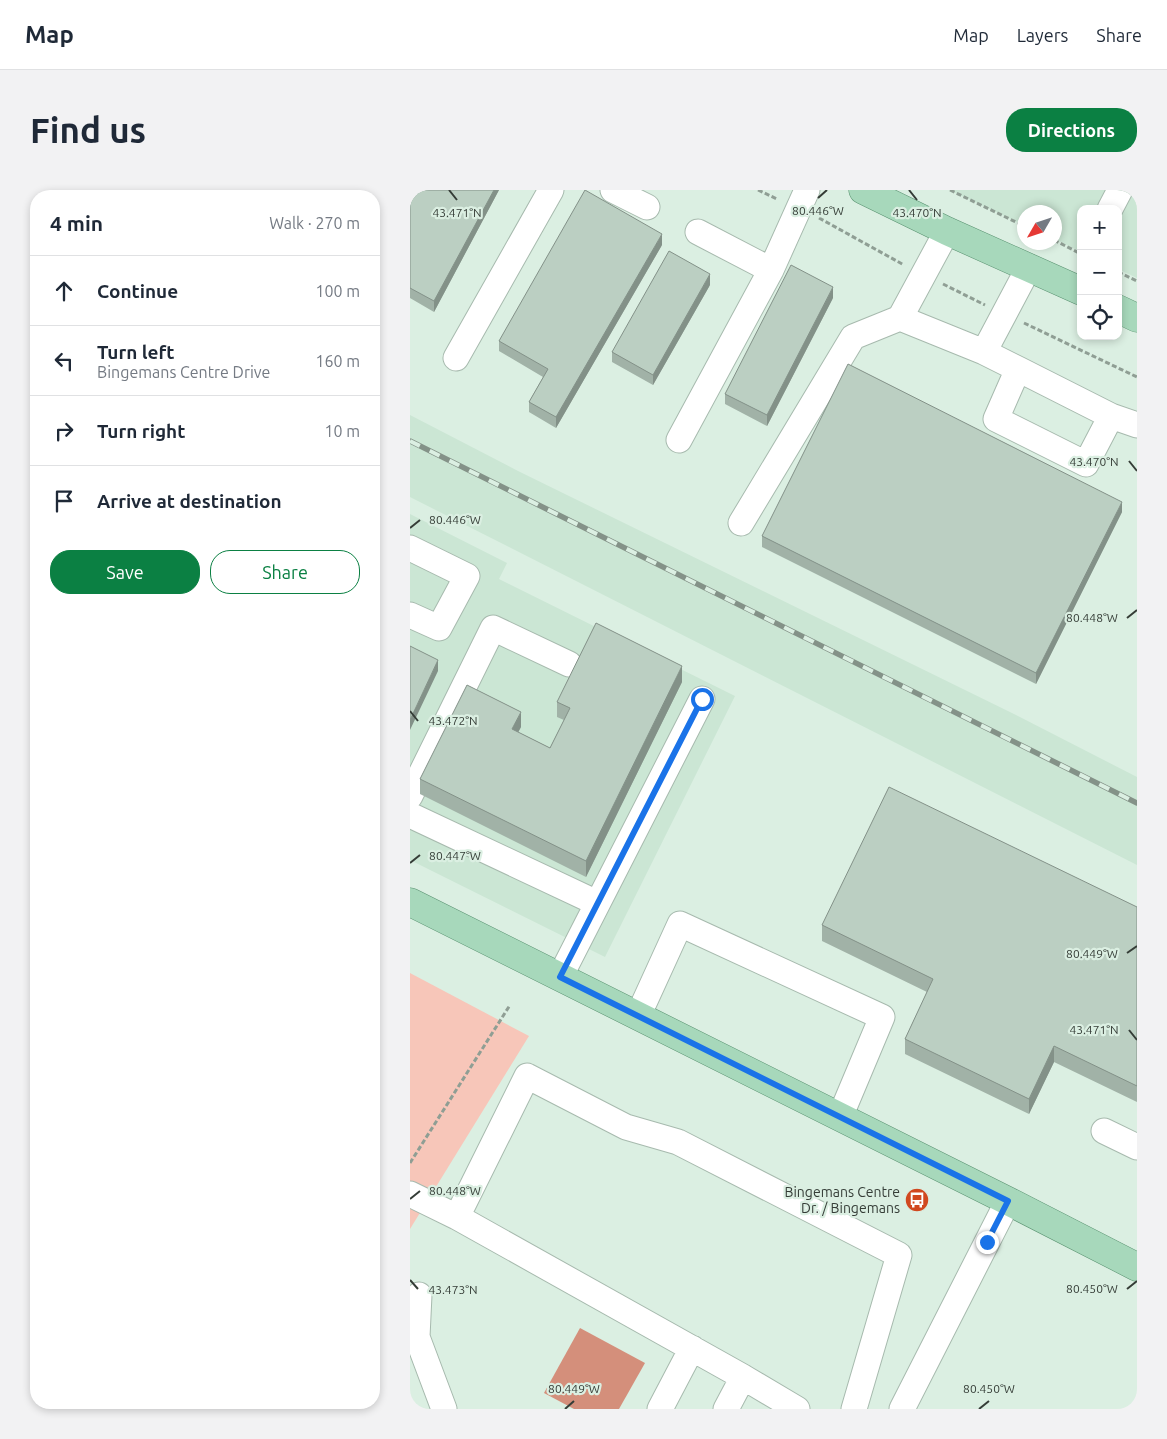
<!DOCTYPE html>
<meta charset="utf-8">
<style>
:root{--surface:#fff;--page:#f2f2f3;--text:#1f2937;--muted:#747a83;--line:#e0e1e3;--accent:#0b8043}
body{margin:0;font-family:Ubuntu,sans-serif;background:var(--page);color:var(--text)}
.controls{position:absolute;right:15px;top:15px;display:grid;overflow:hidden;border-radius:10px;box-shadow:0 2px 8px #0003}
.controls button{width:45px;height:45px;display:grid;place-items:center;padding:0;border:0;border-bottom:1px solid var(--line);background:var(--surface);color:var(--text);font:25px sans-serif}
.compass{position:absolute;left:607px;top:15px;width:45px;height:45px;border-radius:50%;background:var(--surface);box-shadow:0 2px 8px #0003;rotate:231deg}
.stop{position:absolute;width:15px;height:15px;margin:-11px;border:4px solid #1a73e8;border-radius:50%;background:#fff}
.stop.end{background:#1a73e8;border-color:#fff;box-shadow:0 1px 5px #0008}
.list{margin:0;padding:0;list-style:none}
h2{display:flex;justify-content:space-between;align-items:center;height:65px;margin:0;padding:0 20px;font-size:21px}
h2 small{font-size:16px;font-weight:400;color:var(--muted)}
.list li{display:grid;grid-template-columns:32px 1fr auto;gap:15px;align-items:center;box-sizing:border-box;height:70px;padding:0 20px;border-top:1px solid var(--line)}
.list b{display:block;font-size:19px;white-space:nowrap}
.list p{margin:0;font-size:16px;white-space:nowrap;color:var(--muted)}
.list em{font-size:16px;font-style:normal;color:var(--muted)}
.actions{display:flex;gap:10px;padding:15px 20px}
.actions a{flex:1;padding:11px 0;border:1px solid var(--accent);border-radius:20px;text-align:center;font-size:18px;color:var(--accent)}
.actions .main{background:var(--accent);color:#fff}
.icon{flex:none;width:28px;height:28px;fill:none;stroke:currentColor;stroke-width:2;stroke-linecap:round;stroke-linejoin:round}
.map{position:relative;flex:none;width:727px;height:1219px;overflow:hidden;border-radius:20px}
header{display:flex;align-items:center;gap:30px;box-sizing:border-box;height:70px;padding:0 25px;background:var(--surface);border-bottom:1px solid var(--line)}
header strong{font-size:24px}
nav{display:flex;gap:28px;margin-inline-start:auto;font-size:18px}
.intro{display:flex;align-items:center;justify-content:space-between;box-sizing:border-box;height:120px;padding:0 30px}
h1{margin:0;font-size:35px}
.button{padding:12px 22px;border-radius:20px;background:var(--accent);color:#fff;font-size:18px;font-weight:700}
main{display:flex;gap:30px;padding:0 30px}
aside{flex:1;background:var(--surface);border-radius:20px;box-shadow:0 2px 8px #0003}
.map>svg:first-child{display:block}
.built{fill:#cbe6d4}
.green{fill:#f7c6b9}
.water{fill:#d48f7b}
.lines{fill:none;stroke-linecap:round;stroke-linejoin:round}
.minor-casing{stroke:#a7baae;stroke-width:27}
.major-casing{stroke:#599170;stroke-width:29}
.path{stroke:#8f9e94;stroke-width:3;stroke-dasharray:5 2.5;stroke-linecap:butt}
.minor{stroke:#fff;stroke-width:25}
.major{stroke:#a7d8bb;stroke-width:28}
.rail-casing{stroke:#849288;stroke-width:5.5}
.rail{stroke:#dbefe2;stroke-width:4;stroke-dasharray:11;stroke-linecap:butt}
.wall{fill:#a1b2a7}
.shaded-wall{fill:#839188}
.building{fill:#bbcfc2;stroke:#839188}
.route{stroke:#1a73e8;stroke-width:6}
.ticks{fill:none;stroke:#353d37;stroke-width:2}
.labels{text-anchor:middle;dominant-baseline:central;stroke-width:4.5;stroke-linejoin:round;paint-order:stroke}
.poi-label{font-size:14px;fill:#353d37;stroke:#dbefe2;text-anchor:end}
.ticks-label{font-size:12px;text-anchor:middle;fill:#353d37;stroke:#dbefe2;stroke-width:4.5;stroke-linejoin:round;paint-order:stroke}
</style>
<header>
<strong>Map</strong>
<nav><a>Map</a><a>Layers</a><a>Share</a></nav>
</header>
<div class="intro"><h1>Find us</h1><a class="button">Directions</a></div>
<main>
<aside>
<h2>4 min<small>Walk · 270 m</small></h2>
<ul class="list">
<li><svg class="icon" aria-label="ahead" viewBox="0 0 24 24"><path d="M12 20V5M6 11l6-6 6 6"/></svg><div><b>Continue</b></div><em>100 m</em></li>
<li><svg class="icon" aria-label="left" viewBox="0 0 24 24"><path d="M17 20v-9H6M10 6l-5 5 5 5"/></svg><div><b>Turn left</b><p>Bingemans Centre Drive</p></div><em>160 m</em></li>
<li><svg class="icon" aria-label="right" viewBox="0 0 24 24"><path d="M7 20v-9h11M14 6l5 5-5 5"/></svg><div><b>Turn right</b></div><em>10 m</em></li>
<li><svg class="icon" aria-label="arrive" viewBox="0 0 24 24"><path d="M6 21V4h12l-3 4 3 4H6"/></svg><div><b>Arrive at destination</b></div></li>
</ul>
<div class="actions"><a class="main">Save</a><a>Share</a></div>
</aside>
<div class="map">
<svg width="727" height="1219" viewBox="0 0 727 1219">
<rect width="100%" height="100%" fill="#dbefe2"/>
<!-- built -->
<path class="built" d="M 539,0 L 727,0 L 727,88 L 708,79 L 708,19 L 671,19 L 671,62 L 645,49 L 644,22 L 614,22 L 614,35 Z
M 0,225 L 108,281 L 604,524 L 727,587 L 727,675 L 0,307 Z
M 0,324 L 97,373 L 89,389 L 325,506 L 195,767 L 0,670 Z"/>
<!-- green -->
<path class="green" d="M 0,783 L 119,846 L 0,1039 Z"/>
<!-- water -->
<path class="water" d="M 170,1138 L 235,1173 L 209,1219 L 164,1219 L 134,1203 Z"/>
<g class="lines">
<!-- minor casing -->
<g class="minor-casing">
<path id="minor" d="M 203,0 L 237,17
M 700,19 L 710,0
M 288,42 L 361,80
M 490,128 L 574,162 L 608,179 L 586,229 L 676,274 L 701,226 L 727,235
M 574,162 L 619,77
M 46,168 L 141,0
M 608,179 L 701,226
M 269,250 L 361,80 L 397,0
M 331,333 L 443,147 L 490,128 L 537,41
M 0,358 L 57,386 L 29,438 L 0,425
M 0,606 L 83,438 L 159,474
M 0,625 L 187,713
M 150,787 L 292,509
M 228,826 L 270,734 L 472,827 L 430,927
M 694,941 L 727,957
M 0,1004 L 47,1027 L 333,1187 L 387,1219
M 47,1027 L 117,886 L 216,937 L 268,952 L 489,1065 L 444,1219
M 9,1105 L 7,1147 L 34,1219
M 250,1219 L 282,1158
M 316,1219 L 333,1187
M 492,1219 L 598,1011"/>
</g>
<!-- major casing -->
<g class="major-casing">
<path id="major" d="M 453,0 L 537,41 L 671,101
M 708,119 L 727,128
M 0,712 L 598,1011 L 727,1077"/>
</g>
<!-- path -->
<path class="path" d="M 348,0 L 367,9
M 540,0 L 614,36
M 409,28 L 494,75
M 644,50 L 671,64
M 708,82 L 727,91
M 533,94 L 575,115
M 614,133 L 727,187
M 0,973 L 100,815"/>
<!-- minor -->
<use href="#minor" class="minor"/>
<!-- major -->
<use href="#major" class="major"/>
<!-- rail casing -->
<g class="rail-casing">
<path id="rail" d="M 0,251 L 727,613"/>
</g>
<!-- rail -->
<use href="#rail" class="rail"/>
</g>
<!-- wall -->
<path class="wall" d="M 0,0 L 89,0 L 24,122 L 0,108 Z
M 252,55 L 146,238 L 119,222 L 119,212 L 133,187 L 89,161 L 89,151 Z
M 300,95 L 243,195 L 202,172 L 202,162 Z
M 423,108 L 357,236 L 315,214 L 315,204 Z
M 712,322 L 626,494 L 352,357 L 352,346 Z
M 272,492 L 176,687 L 10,604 L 10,589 L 111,537 L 108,542 L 140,558 L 154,530 L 147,527 L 147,512 Z
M 727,717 L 727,912 L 644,872 L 619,924 L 495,864 L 495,849 L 517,802 L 412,751 L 412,735 Z"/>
<!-- shaded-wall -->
<path class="shaded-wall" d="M 84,0 L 89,0 L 24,122 L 24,111 Z
M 252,44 L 252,55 L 146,238 L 146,227 Z
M 300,84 L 300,95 L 243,195 L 243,185 Z
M 423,97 L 423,108 L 357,236 L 357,225 Z
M 712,312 L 712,322 L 626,494 L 626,483 Z
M 28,470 L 28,481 L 0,540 L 0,530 Z
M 272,476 L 272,492 L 176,687 L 176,671 Z
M 111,522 L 111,537 L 102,554 L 102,539 Z
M 644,856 L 644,872 L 619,924 L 619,909 Z"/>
<!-- building -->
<path class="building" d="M 0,0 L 84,0 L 24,111 L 0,98 Z
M 175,0 L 252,44 L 146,227 L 119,212 L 138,179 L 89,151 Z
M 259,61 L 300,84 L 243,185 L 202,162 Z
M 381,75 L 423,97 L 357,225 L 315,204 Z
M 438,174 L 712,312 L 626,483 L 352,346 Z
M 186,433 L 272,476 L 176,671 L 10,589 L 57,495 L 111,522 L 102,539 L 140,558 L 160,518 L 147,512 Z
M 0,456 L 28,470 L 0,530 Z
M 479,597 L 727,717 L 727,896 L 644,856 L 619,909 L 495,849 L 523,789 L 412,735 Z"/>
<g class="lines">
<!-- route -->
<path class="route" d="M 292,509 L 150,787 L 598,1011 L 577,1052"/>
</g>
<!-- ticks -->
<path class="ticks" d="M 39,0 L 47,10M 499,0 L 507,10M 408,8 L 417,0M 719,271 L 727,281M 0,338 L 10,330M 717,428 L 727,420M 0,521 L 8,531M 0,673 L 10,665M 717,763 L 727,756M 719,840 L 727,850M 0,1009 L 10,1001M 0,1090 L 8,1099M 717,1099 L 727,1091M 155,1219 L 164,1211M 569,1219 L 579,1211"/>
<!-- icons -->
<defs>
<g id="bus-disc" transform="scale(1.25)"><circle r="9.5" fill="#d1481f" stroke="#dbefe2"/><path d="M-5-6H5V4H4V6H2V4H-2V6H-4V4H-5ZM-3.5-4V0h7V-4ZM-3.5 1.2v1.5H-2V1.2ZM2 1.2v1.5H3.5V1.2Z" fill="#fff"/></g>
</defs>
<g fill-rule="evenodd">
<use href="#bus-disc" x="507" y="1010"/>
</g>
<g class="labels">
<!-- poi labels -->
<g class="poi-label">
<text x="490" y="1002">Bingemans Centre<tspan x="490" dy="16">Dr. / Bingemans</tspan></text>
</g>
</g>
<g class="ticks-label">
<text x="408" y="25">80.446°W</text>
<text x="507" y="27">43.470°N</text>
<text x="47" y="27">43.471°N</text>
<text x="684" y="276">43.470°N</text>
<text x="45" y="334">80.446°W</text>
<text x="682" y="432">80.448°W</text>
<text x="43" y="535">43.472°N</text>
<text x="45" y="670">80.447°W</text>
<text x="682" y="768">80.449°W</text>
<text x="684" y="844">43.471°N</text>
<text x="45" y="1005">80.448°W</text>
<text x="682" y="1103">80.450°W</text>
<text x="43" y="1104">43.473°N</text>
<text x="164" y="1203">80.449°W</text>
<text x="579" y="1203">80.450°W</text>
</g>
</svg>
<div class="controls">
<button>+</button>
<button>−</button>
<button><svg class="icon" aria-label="locate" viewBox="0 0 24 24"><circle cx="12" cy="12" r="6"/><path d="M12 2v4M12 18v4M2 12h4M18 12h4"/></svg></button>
</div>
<svg class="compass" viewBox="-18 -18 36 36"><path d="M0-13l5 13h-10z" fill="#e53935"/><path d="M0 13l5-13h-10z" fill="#747a83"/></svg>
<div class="stop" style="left:292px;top:509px"></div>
<div class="stop end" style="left:577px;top:1052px"></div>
</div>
</main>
